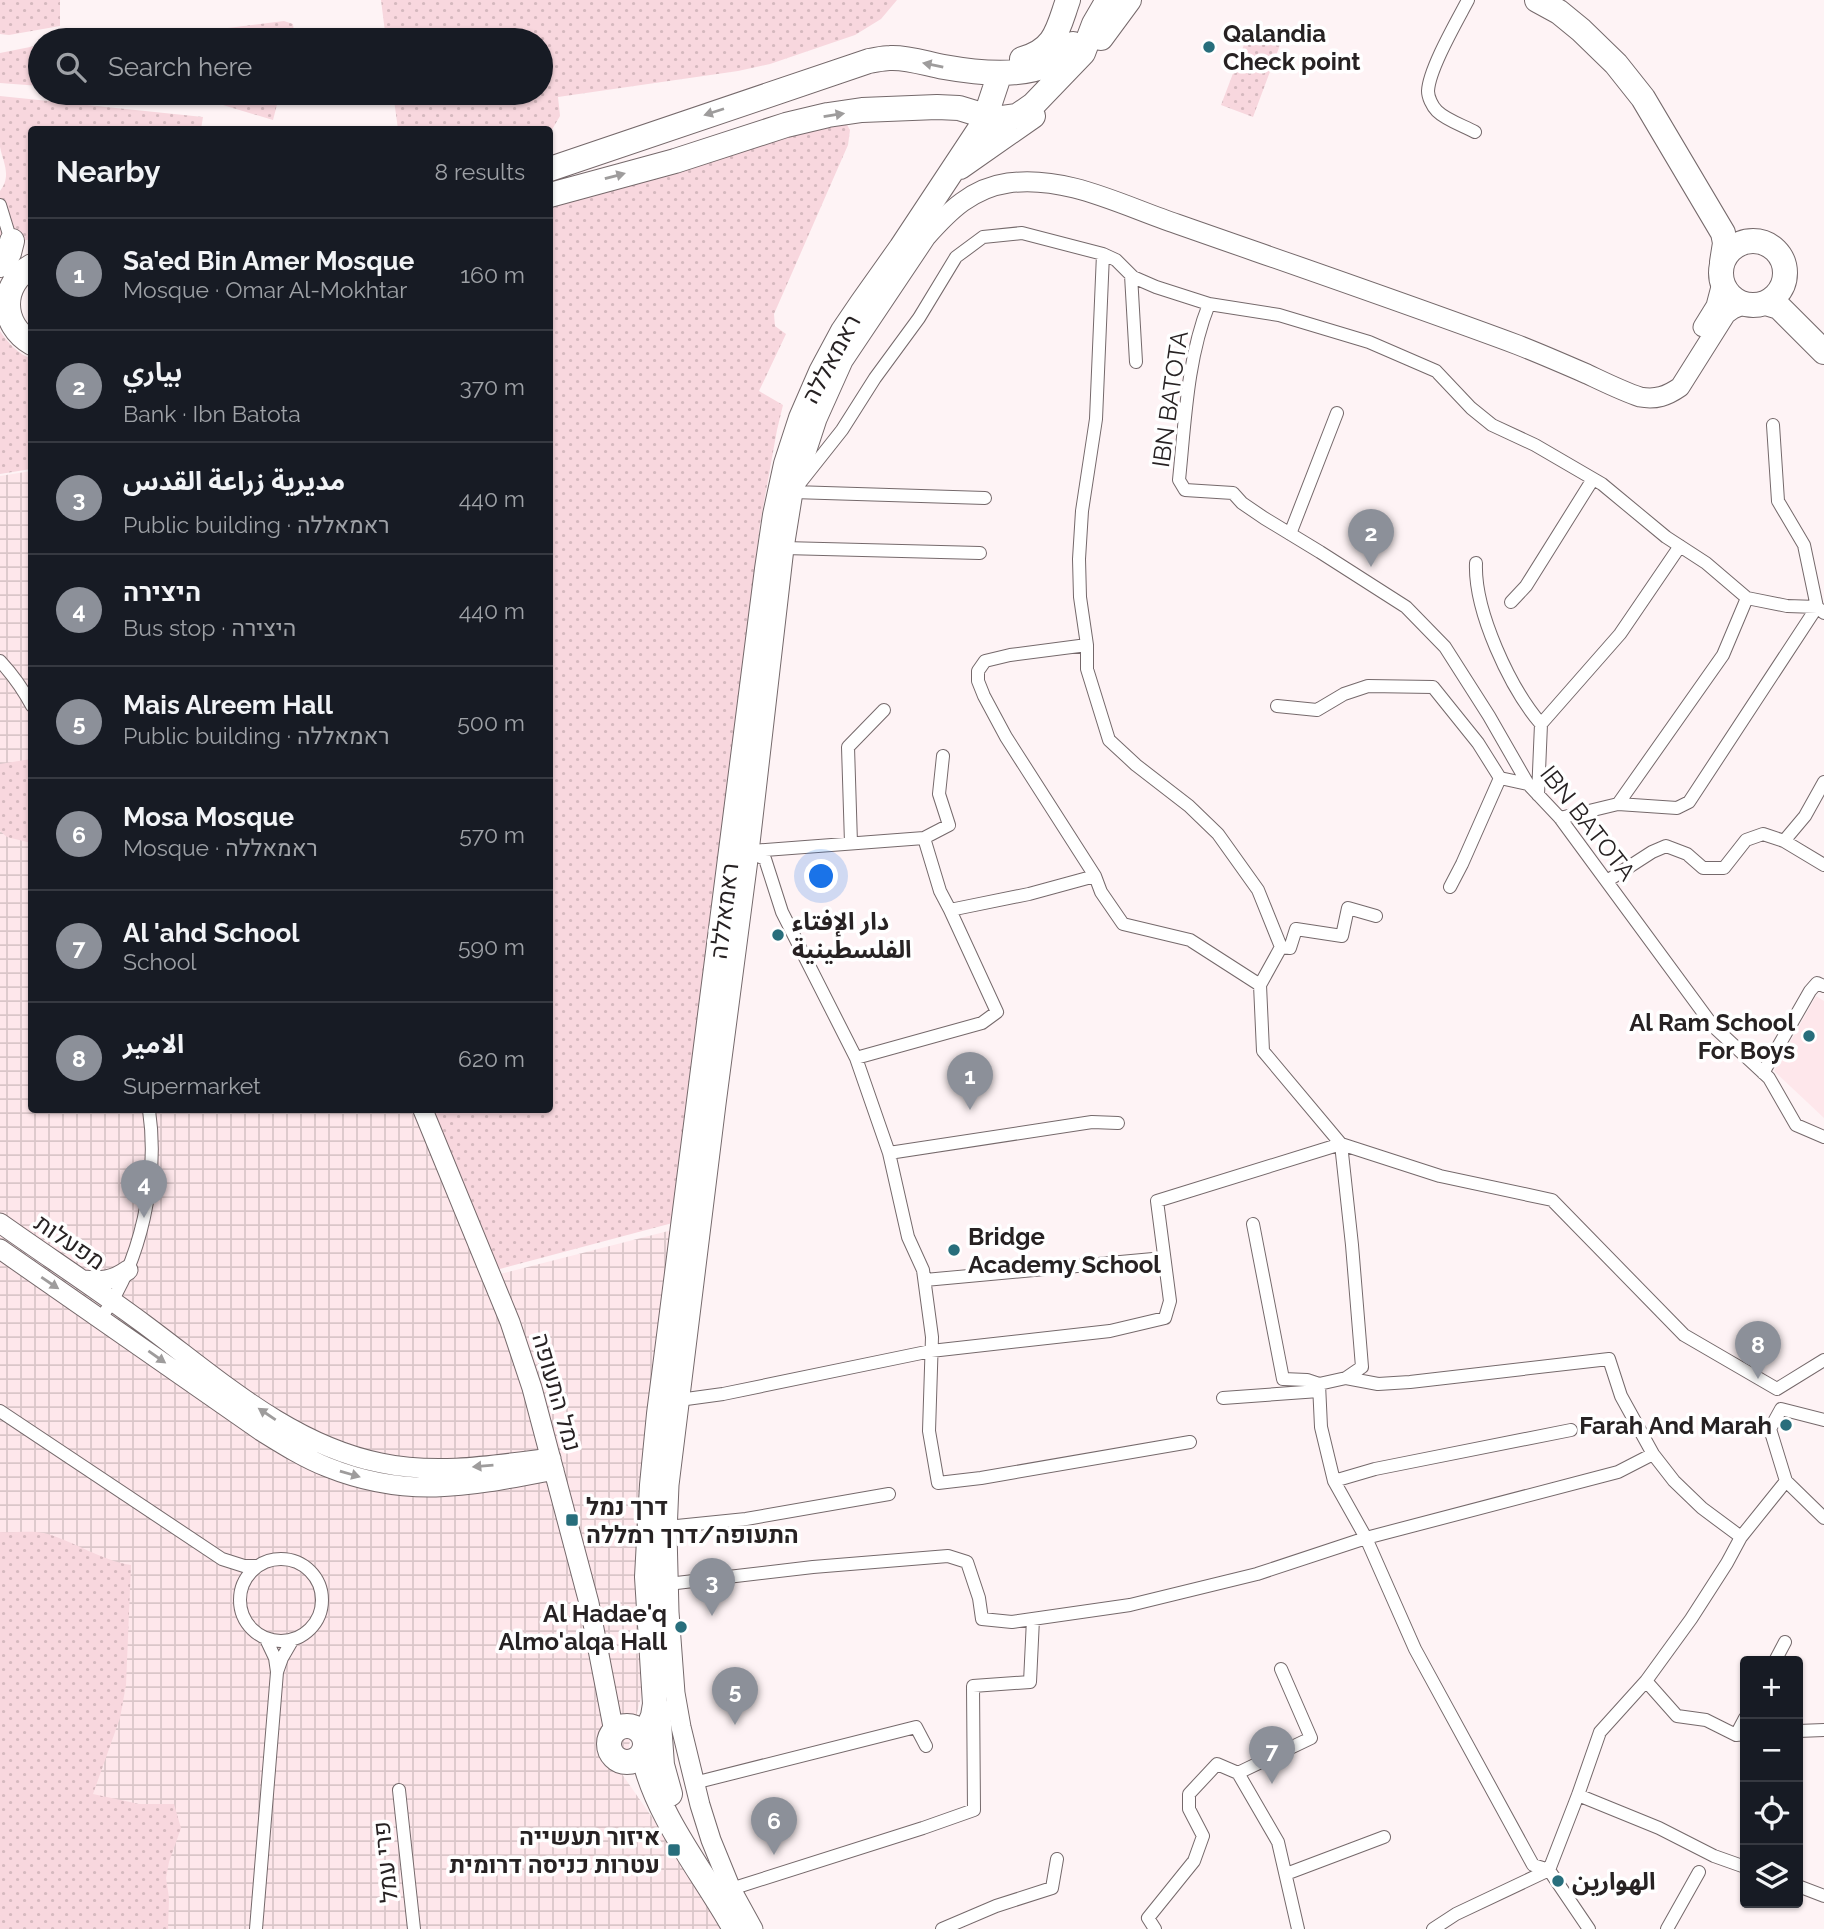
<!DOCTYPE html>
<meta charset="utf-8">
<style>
:root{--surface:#171b24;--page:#242831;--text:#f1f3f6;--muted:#9ea1a6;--line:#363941;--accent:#8c9099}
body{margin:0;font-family:Raleway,"Noto Sans Arabic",Heebo,sans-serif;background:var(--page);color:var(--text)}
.controls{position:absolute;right:21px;bottom:21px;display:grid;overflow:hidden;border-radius:7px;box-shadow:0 2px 5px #0004}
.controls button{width:63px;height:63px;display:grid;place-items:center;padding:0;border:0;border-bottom:2px solid var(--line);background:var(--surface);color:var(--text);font:35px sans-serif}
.you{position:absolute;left:822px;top:877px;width:24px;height:24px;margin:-18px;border:5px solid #fff;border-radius:50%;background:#1a73e8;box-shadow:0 0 0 10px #1a73e833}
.badge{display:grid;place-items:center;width:46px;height:46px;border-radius:50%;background:var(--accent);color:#fff;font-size:23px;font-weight:700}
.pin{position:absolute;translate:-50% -58px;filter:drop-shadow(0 2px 4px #0008)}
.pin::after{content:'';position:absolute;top:37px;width:24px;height:21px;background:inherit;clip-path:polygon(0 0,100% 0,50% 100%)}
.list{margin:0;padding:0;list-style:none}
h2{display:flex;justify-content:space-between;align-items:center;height:91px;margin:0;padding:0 28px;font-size:30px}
h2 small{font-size:23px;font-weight:400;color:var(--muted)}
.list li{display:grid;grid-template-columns:46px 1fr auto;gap:21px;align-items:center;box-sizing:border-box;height:112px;padding:0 28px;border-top:2px solid var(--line)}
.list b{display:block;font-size:26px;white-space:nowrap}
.list p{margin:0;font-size:23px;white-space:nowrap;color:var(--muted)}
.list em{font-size:23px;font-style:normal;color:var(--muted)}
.icon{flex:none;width:38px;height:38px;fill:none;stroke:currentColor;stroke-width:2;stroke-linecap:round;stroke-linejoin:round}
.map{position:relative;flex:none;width:1824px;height:1929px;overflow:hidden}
.search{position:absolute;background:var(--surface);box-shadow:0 2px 5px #0004;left:28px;top:28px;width:525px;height:77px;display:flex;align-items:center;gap:18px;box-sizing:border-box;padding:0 24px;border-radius:38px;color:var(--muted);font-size:26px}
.panel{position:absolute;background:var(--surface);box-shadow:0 2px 5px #0004;left:28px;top:126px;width:525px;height:987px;border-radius:7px}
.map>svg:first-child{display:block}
.built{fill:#fee7eb}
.industrial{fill:url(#industrial-grid)}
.grass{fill:url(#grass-dots)}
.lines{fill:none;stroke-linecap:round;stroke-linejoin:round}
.street-casing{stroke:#75696b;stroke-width:14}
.secondary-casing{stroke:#75696b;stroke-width:21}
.highway-casing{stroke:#75696b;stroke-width:26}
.street{stroke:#fff;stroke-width:12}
.secondary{stroke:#fff;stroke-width:19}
.highway{stroke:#fff;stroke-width:24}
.oneway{fill:#9e9c9c}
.poi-dot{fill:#286e7c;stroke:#fff;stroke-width:2.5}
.labels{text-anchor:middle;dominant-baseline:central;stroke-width:7;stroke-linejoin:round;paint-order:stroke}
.poi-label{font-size:24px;font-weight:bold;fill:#272223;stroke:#fff;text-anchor:start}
.street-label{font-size:24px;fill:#272223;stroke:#fff}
</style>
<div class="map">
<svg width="1824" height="1929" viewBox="0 0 1824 1929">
<defs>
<pattern id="industrial-grid" width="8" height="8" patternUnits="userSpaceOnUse" patternTransform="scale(1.75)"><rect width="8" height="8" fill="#fee7eb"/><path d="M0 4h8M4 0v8" fill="none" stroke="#dac6c9"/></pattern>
<pattern id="grass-dots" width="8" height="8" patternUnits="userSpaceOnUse" patternTransform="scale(1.75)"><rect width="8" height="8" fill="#f8d7de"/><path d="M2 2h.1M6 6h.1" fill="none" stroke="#d5b8be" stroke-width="1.8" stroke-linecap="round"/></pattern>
</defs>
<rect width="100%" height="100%" fill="#fef3f5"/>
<!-- built -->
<path class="built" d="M 1816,996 L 1824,1001 L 1824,1118 L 1774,1071 Z"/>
<!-- industrial -->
<path class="industrial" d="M 31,471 L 32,1110 L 416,1110 L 488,1277 L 680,1228 L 642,1693 L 622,1774 L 679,1856 L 723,1929 L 0,1929 L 0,476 Z"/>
<!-- grass -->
<path class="grass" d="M 0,0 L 60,0 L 60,26 L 9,35 L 0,34 Z
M 381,0 L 897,0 L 881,19 L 855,35 L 770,64 L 738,71 L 558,97 L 560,116 L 550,133 L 550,130 L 398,129 L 393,93 L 541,93 L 541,40 L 386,40 Z
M 284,21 L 293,24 L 295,40 L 131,40 Z
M 1248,34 L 1280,45 L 1253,117 L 1221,105 Z
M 40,45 L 40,86 L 0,83 L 0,53 Z
M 147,93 L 280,93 L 273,120 L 193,96 Z
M 0,96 L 203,117 L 201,129 L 32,130 L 31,239 L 0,246 L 0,191 C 12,176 3,162 0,147 C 0,131 0,112 0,96 Z
M 844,120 L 850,130 L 848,145 L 774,314 L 775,326 L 786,334 L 759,391 L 783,405 L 777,430 L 760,524 L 680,1221 L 496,1270 L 430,1110 L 550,1110 L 550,208 L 740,148 Z
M 0,331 C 8,343 18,354 32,359 L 31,469 L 0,474 Z
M 31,759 L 32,759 L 31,843 L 7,837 L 0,831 L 0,764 Z
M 0,1532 C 14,1533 30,1530 44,1533 C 74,1541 100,1560 131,1565 L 126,1685 L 120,1718 L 93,1794 L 139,1804 L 174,1804 L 181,1828 L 169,1862 L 166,1878 L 169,1898 L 168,1929 L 0,1929 Z"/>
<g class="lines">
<!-- street casing -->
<g class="street-casing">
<path id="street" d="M 1468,0 C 1457,21 1429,69 1428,91 C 1428,97 1432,106 1437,111 C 1446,120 1464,126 1475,132
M 0,205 L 12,244
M 1103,254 L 1096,419 L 1082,511 L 1079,559 L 1080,597 L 1087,645 L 1087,669 L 1109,740 L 1136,765 L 1189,806 L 1218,834 L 1258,890 L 1281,947 L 1260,985 L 1263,1051 L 1341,1144 L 1352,1245 L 1362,1367 L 1346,1378 L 1319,1384 L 1321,1427 L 1334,1481 L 1366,1538 L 1415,1649 L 1533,1865 L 1549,1870 L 1589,1929
M 1131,275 L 1136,362
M 1209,304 L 1279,315 L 1369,342 L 1436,371 L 1471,408 L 1492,425 L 1535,445 L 1602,484 L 1666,537 L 1706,563 L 1747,598 L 1787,606 L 1817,607 L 1824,613
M 800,483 L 842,430 L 875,378 L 919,318 L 956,257 L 983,237 L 1022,233 L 1103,254 L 1116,260 L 1133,277 L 1156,287 L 1209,304 C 1187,359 1185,422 1179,480 L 1185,490 L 1233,493 L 1242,503 L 1264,518 L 1320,552 L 1406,607 L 1445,647 L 1489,716 L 1528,784 L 1560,818 L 1713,1026 L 1769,1078 L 1796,1125 L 1824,1137
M 793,492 L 985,498
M 1290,534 L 1337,413
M 784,548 L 980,553
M 1476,563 C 1474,611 1510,688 1541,724
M 1511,602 L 1526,586 L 1593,479
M 1087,645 L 1010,655 L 985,661 L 978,671 L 978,681 L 984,696 L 1006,737 L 1095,876 L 1101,892 L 1123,924 L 1190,940 L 1260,985
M 0,661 C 13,675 23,689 32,706
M 1277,706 L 1317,710 L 1344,694 L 1368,686 L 1433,687 L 1478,743 L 1500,778 L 1528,784
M 1538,795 L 1541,724 L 1620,634 L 1680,546
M 1618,804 L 1723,655 L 1747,598
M 1560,818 L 1618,804 L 1677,808 L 1689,802 L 1817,607 L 1804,545 L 1778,501 L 1773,425
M 924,838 L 949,825 L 939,794 L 943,756
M 1784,841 L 1824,865
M 851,843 L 848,747 L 884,710
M 752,851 L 924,838 L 940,891 L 950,910 L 1029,894 L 1095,876
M 749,852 L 765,859 L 782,912 L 856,1058 L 889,1153 L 908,1237 L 923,1270 L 932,1337 L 929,1431 L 938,1483 L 981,1478 L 1190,1442
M 1607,881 L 1652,852 L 1666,846 L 1687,854 L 1703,868 L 1724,868 L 1746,840 L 1763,834 L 1784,841 L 1805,816 L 1824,782
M 1450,887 L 1462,864 L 1500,778
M 1281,947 L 1290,948 L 1296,929 L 1342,936 L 1348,908 L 1376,916
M 856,1058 L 982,1023 L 997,1012 L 950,910
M 1763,1073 L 1810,991 L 1817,983 L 1824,986
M 889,1153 L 1092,1122 L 1118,1123
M 1253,1224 L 1283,1379 L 1307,1380 L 1319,1384
M 925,1280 L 1164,1258
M 101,1318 C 141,1262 159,1178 149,1110
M 1346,1378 L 1378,1384 L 1410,1382 L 1609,1359 L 1621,1396 L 1653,1454 L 1674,1481 L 1702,1508 L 1741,1537
M 1223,1398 L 1319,1391
M 679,1400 L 723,1394 L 931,1351 L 1110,1331 L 1165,1318 L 1170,1301 L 1157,1201 L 1341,1144 L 1440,1176 L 1552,1200 L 1684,1335 L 1777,1389 L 1824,1360
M 0,1411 L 222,1559 L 244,1566 L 258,1566
M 1334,1481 L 1375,1469 L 1571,1430
M 1786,1481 L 1824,1518
M 667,1527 L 746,1519 L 889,1494
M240 1600a41 41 0 1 1 82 0a41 41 0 1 1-82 0Z
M 668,1584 L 813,1567 L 948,1556 L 967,1562 L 979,1598 L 982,1619 L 1012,1622 L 1130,1605 L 1257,1574 L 1366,1538 L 1618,1472 L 1653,1454
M 1775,1661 L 1785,1642
M 277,1672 L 282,1658 L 293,1639
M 1646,1681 L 1677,1716 L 1706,1720 L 1736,1735 L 1745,1734
M 1798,1731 L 1824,1730
M 1736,1735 L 1745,1718
M 1238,1773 L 1311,1738 L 1281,1669
M 694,1783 L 916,1727 L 926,1746
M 399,1790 L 414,1929
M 1578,1795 L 1659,1828 L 1714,1856 L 1745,1867
M 1286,1874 L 1384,1837
M 1798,1886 L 1824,1896
M 731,1889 L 923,1828 L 974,1810 L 973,1686 L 1030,1682 L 1033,1619
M 256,1929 L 277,1672 L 275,1658 L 266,1639
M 942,1929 L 996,1906 L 1052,1888 L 1057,1859
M 1155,1929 L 1148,1918 L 1194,1861 L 1203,1836 L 1189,1809 L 1189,1794 L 1217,1764 L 1238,1773 L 1278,1842 L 1298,1929
M 1433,1929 L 1456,1914 L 1549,1870 L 1578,1795 L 1600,1732 L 1646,1681 L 1691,1619 L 1727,1563 L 1741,1537 L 1786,1481 L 1770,1429 L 1781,1409 L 1824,1420
M 1667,1929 L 1699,1872"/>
</g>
<!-- secondary casing -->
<g class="secondary-casing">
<path id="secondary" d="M 1703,327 L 1716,306 L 1722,283
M 423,1110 L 510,1322 L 532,1388 L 589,1603 L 614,1732
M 0,1223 C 48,1257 97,1289 144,1324 C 217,1378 290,1445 381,1463 C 437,1475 495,1465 551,1458
M 0,1249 L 261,1431 C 282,1444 304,1458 327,1467 C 409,1500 471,1486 554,1470
M 83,1280 C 101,1282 113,1281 128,1270
M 753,1929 L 731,1889 L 711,1840 L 700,1805 L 681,1727 L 675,1693 L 669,1612 L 667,1533 L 669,1485 L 716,1104 L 749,852 L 784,548 L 793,492 L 817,419 L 843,361 L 926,237 C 949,211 972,188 1008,183 C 1067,175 1123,206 1177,224 C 1291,264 1405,303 1518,345 C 1541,354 1564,364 1587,374 C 1604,382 1622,391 1640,397 C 1656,400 1667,396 1680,387 L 1726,314 L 1733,309 L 1745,304"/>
</g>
<!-- highway casing -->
<g class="highway-casing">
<path id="highway" d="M 1537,0 L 1559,12 L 1581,30 L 1616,64 L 1643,98 L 1723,233 L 1725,243 L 1722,262
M 1101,38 L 1129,0
M 1022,59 C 1056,50 1058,28 1068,0
M 960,167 L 1033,116
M 550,169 L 869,61 C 876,60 883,58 890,58 C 908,57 927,64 944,67 C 983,74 1048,82 1073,44
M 550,195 L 675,161 L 786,125 L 828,115 L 862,110 L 937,107 L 959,108 L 995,119 L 1017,116 L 1033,105 L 1083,53 L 1094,24 L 1108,0
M1721 273a32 32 0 1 1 64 0a32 32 0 1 1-64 0Z
M 0,265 L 9,253 L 12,241
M 32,266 C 0,284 0,325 32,343
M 1766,303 L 1779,307 L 1824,352
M 658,1709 L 662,1765 L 670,1794
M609 1744a18 18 0 1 1 36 0a18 18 0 1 1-36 0Z
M 644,1737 L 653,1716 L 655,1704 L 647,1577 L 652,1485 L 659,1414 L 767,569 L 775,515 L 786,464 L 801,418 L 821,372 L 843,331 L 862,303 L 901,248 L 983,124 L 1000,73
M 643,1754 C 657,1818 704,1873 735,1929"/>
</g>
<!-- street -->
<use href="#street" class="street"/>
<!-- secondary -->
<use href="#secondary" class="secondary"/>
<!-- highway -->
<use href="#highway" class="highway"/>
</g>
<!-- one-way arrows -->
<defs><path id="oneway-solid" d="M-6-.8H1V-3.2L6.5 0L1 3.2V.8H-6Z" transform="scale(1.75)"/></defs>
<g class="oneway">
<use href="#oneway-solid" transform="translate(933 65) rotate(-168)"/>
<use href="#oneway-solid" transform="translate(714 112) rotate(162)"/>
<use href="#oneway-solid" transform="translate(834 115) rotate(-9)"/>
<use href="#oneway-solid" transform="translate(615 176) rotate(-15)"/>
<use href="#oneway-solid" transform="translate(50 1283) rotate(34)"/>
<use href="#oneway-solid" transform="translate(157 1357) rotate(35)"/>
<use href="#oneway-solid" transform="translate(267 1414) rotate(-146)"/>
<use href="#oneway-solid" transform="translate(483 1466) rotate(175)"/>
<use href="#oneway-solid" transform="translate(350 1474) rotate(16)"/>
</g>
<!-- markers -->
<g class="poi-dot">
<circle cx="1209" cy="47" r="7"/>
<circle cx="778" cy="935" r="7"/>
<circle cx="1809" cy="1036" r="7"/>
<circle cx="954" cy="1250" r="7"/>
<circle cx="1786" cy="1425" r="7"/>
<rect x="565" y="1513" width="14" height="14" rx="3.5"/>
<circle cx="681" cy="1627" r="7"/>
<rect x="667" y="1843" width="14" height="14" rx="3.5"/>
<circle cx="1558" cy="1881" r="7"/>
</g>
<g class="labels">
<!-- poi labels -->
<g class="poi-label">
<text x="1223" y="33">Qalandia<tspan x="1223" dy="28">Check point</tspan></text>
<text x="792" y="921">دار الإفتاء<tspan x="792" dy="28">الفلسطينية</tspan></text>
<text x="1795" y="1022" text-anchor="end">Al Ram School<tspan x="1795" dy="28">For Boys</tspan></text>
<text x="968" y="1236">Bridge<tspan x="968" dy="28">Academy School</tspan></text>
<text x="1772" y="1425" text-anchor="end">Farah And Marah</text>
<text x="586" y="1506">דרך נמל<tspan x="586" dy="28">התעופה/דרך רמללה</tspan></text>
<text x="667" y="1613" text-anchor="end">Al Hadae'q<tspan x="667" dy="28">Almo'alqa Hall</tspan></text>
<text x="660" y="1836" text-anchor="end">איזור תעשייה<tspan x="660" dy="28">עטרות כניסה דרומית</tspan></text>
<text x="1572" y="1881">الهوارين</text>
</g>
<!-- street labels -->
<g class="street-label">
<text transform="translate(831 359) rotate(-62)">ראמאללה</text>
<text transform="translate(1170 399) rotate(-82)">IBN BATOTA</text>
<text transform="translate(1588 823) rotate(52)">IBN BATOTA</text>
<text transform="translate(724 911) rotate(-83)">ראמאללה</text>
<text transform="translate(70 1242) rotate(34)">מפעלות</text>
<text transform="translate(557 1392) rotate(74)">נמל התעופה</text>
<text transform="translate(385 1862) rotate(-96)">פרי עמל</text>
</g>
</g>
</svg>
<div class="controls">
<button>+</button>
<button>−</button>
<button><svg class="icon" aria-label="locate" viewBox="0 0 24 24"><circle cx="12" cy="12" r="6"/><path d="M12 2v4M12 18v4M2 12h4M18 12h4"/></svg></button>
<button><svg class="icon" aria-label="layers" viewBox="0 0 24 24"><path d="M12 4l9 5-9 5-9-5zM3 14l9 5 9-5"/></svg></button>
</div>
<div class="you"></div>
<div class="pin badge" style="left:970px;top:1110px">1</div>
<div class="pin badge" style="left:1371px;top:567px">2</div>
<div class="pin badge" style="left:712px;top:1616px">3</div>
<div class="pin badge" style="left:144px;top:1218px">4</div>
<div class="pin badge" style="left:735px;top:1725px">5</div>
<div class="pin badge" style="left:774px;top:1855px">6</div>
<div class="pin badge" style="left:1272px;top:1784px">7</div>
<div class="pin badge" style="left:1758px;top:1379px">8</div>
<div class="search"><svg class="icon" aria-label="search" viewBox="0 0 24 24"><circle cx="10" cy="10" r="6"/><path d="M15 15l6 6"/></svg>Search here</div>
<section class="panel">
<h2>Nearby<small>8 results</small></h2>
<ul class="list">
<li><span class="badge">1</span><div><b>Sa'ed Bin Amer Mosque</b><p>Mosque · Omar Al-Mokhtar</p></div><em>160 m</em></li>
<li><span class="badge">2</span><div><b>بياري</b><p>Bank · Ibn Batota</p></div><em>370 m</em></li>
<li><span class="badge">3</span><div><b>مديرية زراعة القدس</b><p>Public building · ראמאללה</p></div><em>440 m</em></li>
<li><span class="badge">4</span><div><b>היצירה</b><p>Bus stop · היצירה</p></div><em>440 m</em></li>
<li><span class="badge">5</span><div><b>Mais Alreem Hall</b><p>Public building · ראמאללה</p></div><em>500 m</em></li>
<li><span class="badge">6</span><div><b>Mosa Mosque</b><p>Mosque · ראמאללה</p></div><em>570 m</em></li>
<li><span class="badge">7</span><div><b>Al 'ahd School</b><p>School</p></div><em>590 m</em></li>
<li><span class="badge">8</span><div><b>الامير</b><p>Supermarket</p></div><em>620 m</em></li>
</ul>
</section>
</div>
